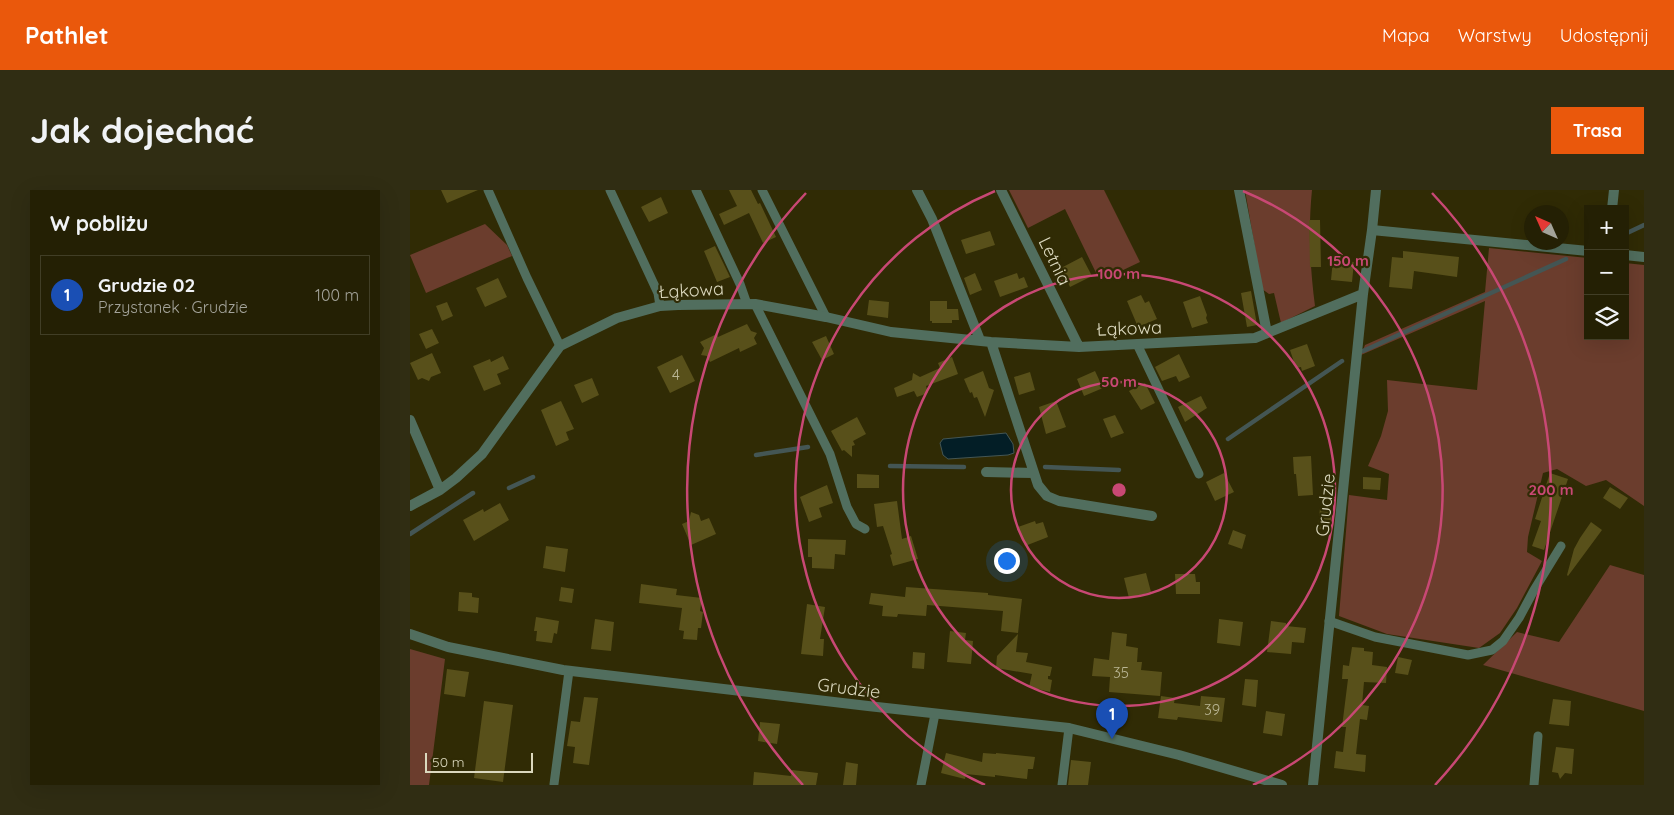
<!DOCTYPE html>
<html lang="pl">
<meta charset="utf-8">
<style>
:root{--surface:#242004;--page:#302d13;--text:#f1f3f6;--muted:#a3a39a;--line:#413e26;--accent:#ea580c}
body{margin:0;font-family:Quicksand,sans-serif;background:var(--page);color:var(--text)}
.controls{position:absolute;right:15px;top:15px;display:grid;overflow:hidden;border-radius:0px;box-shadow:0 5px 20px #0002}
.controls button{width:45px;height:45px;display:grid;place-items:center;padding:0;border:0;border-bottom:1px solid var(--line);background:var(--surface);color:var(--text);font:25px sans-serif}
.compass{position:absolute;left:1114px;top:15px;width:45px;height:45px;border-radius:50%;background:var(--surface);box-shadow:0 5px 20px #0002;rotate:315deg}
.scale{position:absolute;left:15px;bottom:12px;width:108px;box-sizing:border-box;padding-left:5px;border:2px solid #dbd8be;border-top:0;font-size:14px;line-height:18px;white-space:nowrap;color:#dbd8be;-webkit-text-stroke:4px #302b05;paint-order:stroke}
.you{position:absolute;left:596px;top:370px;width:18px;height:18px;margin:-12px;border:4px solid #fff;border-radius:50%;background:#1a73e8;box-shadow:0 0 0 8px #1a73e833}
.badge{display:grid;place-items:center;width:32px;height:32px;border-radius:50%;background:var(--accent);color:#fff;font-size:16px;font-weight:700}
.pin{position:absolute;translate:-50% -41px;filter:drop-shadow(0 1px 2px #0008)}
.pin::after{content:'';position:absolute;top:26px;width:18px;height:15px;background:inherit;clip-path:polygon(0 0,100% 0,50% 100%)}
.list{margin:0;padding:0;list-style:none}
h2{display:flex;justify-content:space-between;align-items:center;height:65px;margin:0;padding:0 20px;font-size:21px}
h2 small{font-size:16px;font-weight:400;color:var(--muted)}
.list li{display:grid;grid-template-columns:32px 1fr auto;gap:15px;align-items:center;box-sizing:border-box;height:80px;margin:0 10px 10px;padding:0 10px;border:1px solid var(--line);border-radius:0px}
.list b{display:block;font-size:19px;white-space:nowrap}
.list p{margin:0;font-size:16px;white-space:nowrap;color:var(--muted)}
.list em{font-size:16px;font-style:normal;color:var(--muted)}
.icon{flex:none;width:28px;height:28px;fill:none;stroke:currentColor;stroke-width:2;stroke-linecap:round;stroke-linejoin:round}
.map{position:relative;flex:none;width:1234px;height:595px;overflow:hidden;border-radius:0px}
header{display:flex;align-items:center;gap:30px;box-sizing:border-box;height:70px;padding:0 25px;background:var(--accent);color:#fff}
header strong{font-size:24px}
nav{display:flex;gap:28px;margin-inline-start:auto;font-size:18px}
.intro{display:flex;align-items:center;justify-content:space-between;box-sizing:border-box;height:120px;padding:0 30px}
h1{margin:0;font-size:35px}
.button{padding:12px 22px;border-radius:0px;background:var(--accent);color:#fff;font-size:18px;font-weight:700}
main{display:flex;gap:30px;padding:0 30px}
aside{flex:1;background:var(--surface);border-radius:0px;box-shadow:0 5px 20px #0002}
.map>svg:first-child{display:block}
.green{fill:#6b3d2d}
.water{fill:#031e26;stroke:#445654}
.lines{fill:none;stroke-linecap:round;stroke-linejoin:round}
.stream{stroke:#445654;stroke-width:4.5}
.building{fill:#58501a}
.service{stroke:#516e5e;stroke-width:9}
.minor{stroke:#516e5e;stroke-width:10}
.ring{fill:none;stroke:#c84874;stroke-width:2.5}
.labels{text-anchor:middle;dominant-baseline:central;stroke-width:4.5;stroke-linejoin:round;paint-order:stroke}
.number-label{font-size:15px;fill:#bab695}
.street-label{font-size:18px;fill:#dbd8be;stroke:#302b05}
.centre{fill:#c84874;stroke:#302b05;stroke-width:2.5}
.ring-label{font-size:15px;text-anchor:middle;font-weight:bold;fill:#c84874;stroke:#302b05;stroke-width:4.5;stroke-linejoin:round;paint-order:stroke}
</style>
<header>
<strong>Pathlet</strong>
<nav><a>Mapa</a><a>Warstwy</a><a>Udostępnij</a></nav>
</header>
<div class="intro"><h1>Jak dojechać</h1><a class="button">Trasa</a></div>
<main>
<aside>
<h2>W pobliżu<small></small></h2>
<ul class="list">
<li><span class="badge" style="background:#1a4fb4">1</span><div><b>Grudzie 02</b><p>Przystanek · Grudzie</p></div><em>100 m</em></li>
</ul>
</aside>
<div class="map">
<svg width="1234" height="595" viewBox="0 0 1234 595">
<rect width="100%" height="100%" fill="#302b05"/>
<!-- green -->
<path class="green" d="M 599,0 L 694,0 L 730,72 L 690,91 L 655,19 L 618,38 Z
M 835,0 L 902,0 C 898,39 900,77 905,116 L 871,133 L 864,103 L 859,104 L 852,99 Z
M 75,34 L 97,55 L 102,66 L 16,103 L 0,65 Z
M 1079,58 L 1178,68 L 1178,146 L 1215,146 L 1215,73 L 1234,75 L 1234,316 L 1196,290 L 1176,296 L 1147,279 L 1133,283 L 1118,347 L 1117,362 L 1132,371 L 1107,418 L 1090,443 L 1069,458 L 977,444 L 929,426 L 939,305 L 977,310 L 979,284 L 958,276 L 971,246 L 978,221 L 977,190 L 1067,200 L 1075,111 L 951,165 L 955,155 L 1075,102 Z
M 1200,375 L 1234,385 L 1234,521 L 1073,475 L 1107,442 L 1149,452 Z
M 0,459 L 35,469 L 19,595 L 0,595 Z"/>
<!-- water -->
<path class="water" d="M 596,243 L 603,254 L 604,263 L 598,265 L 538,269 L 533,265 L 530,253 L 533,249 Z"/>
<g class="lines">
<!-- stream -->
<path class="stream" d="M 1215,44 L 1234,35
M 953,161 L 1156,69
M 818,249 L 932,171
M 346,265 L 398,257
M 480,276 L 554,277
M 635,277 L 709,280
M 99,298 L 123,287
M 0,344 L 63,303"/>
</g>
<!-- building -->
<path class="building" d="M 31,0 L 68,0 L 37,13 Z
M 319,0 L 341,0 L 348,14 L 350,13 L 366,47 L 353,53 L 339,23 L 314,35 L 309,24 L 327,16 Z
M 251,7 L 258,23 L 239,32 L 231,17 Z
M 899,30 L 910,30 L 911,77 L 900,77 Z
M 580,41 L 585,55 L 556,64 L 551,50 Z
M 305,56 L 320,87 L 307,92 L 294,61 Z
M 993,61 L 1049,67 L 1047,87 L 1004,81 L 1002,99 L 979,97 L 982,67 L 993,68 Z
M 672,67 L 682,86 L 660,97 L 651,78 Z
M 923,69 L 944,72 L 942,92 L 921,90 Z
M 565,83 L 572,100 L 560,105 L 554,88 Z
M 607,83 L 609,89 L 614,87 L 618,97 L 590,107 L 584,91 Z
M 88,88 L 97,107 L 75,117 L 66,98 Z
M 841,101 L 847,135 L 837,137 L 831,103 Z
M 731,105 L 735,113 L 739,111 L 747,129 L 728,137 L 717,111 Z
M 790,106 L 797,125 L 796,128 L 798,133 L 782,138 L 773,112 Z
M 459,110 L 479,112 L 478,128 L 457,125 Z
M 520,111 L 537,111 L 537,119 L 548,119 L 549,130 L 542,130 L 542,133 L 522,133 L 522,131 L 520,131 Z
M 37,112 L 43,126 L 32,131 L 26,116 Z
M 337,134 L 341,141 L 347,143 L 344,148 L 347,154 L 330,162 L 329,158 L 300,172 L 297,166 L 291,165 L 294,158 L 290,152 L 307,144 L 308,147 Z
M 22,139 L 29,153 L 16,159 L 9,144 Z
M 416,146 L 424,164 L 412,170 L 402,152 Z
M 897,154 L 905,176 L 892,181 L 891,177 L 886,178 L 880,160 Z
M 22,163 L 31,183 L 21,187 L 19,191 L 12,188 L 8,190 L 0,173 Z
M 769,164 L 780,187 L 769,192 L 766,186 L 752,191 L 745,177 Z
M 272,165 L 285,191 L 260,203 L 247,177 Z
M 93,166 L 99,179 L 87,184 L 91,194 L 74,201 L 63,176 L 80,169 L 81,172 Z
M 542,167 L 548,184 L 516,196 L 518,203 L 507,207 L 504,201 L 487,207 L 484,198 L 502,190 L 503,183 L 510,187 L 530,178 L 528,173 Z
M 573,181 L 579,198 L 584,200 L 575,227 L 567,207 L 564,208 L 562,202 L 560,203 L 554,189 Z
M 685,181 L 693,198 L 674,206 L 667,189 Z
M 620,182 L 625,200 L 609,205 L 604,187 Z
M 182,188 L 189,205 L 172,213 L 164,195 Z
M 735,193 L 745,213 L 731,220 L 719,201 Z
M 791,206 L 797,218 L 775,232 L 768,217 Z
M 151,211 L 164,239 L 156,242 L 159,250 L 146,256 L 131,220 Z
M 646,211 L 656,237 L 636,244 L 629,217 Z
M 705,225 L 714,243 L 701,248 L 693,229 Z
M 447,227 L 456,244 L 443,251 L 445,255 L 442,256 L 442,267 L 434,260 L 432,261 L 421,241 Z
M 901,266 L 903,305 L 888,306 L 886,284 L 884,284 L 883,267 Z
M 814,283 L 824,302 L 805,311 L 796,292 Z
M 1140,283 L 1158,289 L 1134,360 L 1122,356 L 1131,331 L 1125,329 Z
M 447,284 L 469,285 L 469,298 L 447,298 Z
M 953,287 L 971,288 L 970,300 L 953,299 Z
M 417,295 L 423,313 L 409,318 L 412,327 L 399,332 L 390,307 Z
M 1200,297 L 1218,308 L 1210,319 L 1193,308 Z
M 487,311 L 492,349 L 501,346 L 508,369 L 483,376 L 480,365 L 482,364 L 473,336 L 467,337 L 464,314 Z
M 90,313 L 99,330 L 64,351 L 53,330 L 73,319 L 74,322 Z
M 910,318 L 922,319 L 920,340 L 908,339 Z
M 281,322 L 289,325 L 291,331 L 299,328 L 306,344 L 281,355 L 272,334 L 279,331 Z
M 625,331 L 626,334 L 633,332 L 638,347 L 615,356 L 608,337 Z
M 1181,332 L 1192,340 L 1158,386 L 1157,385 L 1164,359 L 1170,348 Z
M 823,340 L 836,345 L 832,359 L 818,354 Z
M 398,349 L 436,350 L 435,365 L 425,364 L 424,379 L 402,378 L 402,367 L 398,367 Z
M 136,356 L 158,359 L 155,382 L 133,378 Z
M 736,383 L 741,402 L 719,408 L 714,388 Z
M 765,384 L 785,384 L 786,392 L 790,392 L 790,404 L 766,404 Z
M 231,394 L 267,399 L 266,405 L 292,408 L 290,421 L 293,422 L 291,438 L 288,438 L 287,450 L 273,449 L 274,441 L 269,440 L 272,418 L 229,413 Z
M 151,397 L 164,399 L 162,413 L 149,411 Z
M 496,397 L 578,403 L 578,405 L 612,409 L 608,443 L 591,441 L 593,421 L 517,415 L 516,426 L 488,424 L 487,427 L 472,426 L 473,416 L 459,414 L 461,403 L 495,407 Z
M 49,402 L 62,403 L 62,407 L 69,408 L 68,423 L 48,421 Z
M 397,414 L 415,417 L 410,449 L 414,449 L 413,466 L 391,464 Z
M 126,427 L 149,431 L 147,444 L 144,443 L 142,453 L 126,451 L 127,441 L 124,441 Z
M 185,429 L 204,432 L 201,461 L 181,459 Z
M 809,429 L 833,432 L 830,456 L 807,453 Z
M 861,431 L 876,433 L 876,436 L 896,438 L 894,453 L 882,452 L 881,464 L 857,462 Z
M 540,441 L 556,443 L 555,450 L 563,451 L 561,474 L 537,472 Z
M 702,442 L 717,444 L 716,456 L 728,458 L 727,472 L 732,472 L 731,480 L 752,482 L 750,506 L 699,502 L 700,487 L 682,486 L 684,468 L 699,470 Z
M 608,444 L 606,462 L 618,463 L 616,472 L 642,477 L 640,486 L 638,486 L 638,489 L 642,490 L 640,502 L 619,497 L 622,484 L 586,478 L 587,466 Z
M 942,457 L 954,458 L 954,461 L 963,462 L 962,475 L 977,477 L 976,493 L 954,492 L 952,515 L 959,516 L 957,530 L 950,529 L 946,564 L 956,565 L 955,582 L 924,578 L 926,561 L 933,562 L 936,537 L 932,537 L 938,489 L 932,489 L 933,475 L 939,476 Z
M 503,462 L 515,463 L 514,479 L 502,478 Z
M 988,467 L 1002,470 L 998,485 L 985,483 Z
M 37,479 L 59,482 L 55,507 L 34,504 Z
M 835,489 L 848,490 L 846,517 L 832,515 Z
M 751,506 L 765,508 L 764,513 L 790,516 L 791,506 L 815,508 L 812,532 L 768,527 L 767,530 L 748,528 Z
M 174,507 L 188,508 L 179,575 L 163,573 L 165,557 L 157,556 L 161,531 L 170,532 Z
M 1143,509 L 1161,511 L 1159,536 L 1139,534 Z
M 74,511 L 103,515 L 93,592 L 64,588 Z
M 856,521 L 875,524 L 872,546 L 853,543 Z
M 350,532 L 370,534 L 367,554 L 348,551 Z
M 1146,557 L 1164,559 L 1162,584 L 1155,583 L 1150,589 L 1148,583 L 1142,582 Z
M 536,563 L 572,572 L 573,563 L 586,564 L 586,563 L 625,567 L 623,579 L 618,579 L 617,589 L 585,585 L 585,587 L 556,584 L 555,589 L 531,583 Z
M 661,570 L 681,572 L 678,595 L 658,595 Z
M 436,572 L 448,574 L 446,595 L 433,595 Z
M 382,580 L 408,583 L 406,595 L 343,595 L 344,582 L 381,586 Z"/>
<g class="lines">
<!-- service -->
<path class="service" d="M 78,0 L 117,88 L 150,156
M 200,0 L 248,103 L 250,116
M 286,0 L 330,94 L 337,114
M 352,0 L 416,127
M 345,114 L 420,264 L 437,317 L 446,334 L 455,339
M 727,154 L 789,284
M 919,431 L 965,447 L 1058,465 L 1082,460 L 1093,451 L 1109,428 L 1124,400 L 1151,356
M 144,594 L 159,481
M 511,595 L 525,524
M 652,595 L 659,538
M 1124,595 L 1128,546"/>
<!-- minor -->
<path class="minor" d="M 507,0 L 522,29 L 570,150
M 591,0 L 669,157
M 829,0 L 857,143
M 1202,19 L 1204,0
M 962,40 L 966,0
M 1215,65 L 1234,67
M 581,152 L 628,295 L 637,306 L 649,311 L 742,326
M 0,230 L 30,300
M 576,282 L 624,283
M 0,316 L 30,300 L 46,288 L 72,264 L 150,156 L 207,128 L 250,116 L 268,115 L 345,114 L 416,127 L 481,142 L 581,152 L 669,157 L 845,148 L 953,104
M 0,444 L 38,457 L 153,480 L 458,516 L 659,538 L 769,565 L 872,595
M 903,595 L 953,104 L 962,40 L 1178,61"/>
</g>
<!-- distance rings -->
<g class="ring">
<circle cx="709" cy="300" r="108"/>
<circle cx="709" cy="300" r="216"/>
<path d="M575 595A324 324 0 0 1 585 1M833 1A324 324 0 0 1 843 595"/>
<path d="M393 595A432 432 0 0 1 396 3M1022 3A432 432 0 0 1 1025 595"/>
</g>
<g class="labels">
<!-- number labels -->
<g class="number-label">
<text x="266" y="184">4</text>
<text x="711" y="482">35</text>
<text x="802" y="519">39</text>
</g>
<!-- street labels -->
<g class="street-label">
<text transform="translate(645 71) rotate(64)">Letnia</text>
<text transform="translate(281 100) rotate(-3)">Łąkowa</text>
<text transform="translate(719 138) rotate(-2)">Łąkowa</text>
<text transform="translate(915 315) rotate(-84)">Grudzie</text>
<text transform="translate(439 498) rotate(7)">Grudzie</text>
</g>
</g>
<circle cx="709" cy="300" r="8" class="centre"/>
<g class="ring-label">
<text x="938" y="76">150 m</text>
<text x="709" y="89">100 m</text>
<text x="709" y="197">50 m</text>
<text x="1141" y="305">200 m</text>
</g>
</svg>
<div class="controls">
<button>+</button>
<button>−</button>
<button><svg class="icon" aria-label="layers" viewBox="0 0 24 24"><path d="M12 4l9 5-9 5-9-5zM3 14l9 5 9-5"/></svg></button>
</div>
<svg class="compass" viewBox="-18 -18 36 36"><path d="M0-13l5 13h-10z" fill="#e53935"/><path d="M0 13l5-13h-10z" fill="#a3a39a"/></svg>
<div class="scale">50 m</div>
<div class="you"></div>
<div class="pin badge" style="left:702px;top:549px;background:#1a4fb4">1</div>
</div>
</main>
